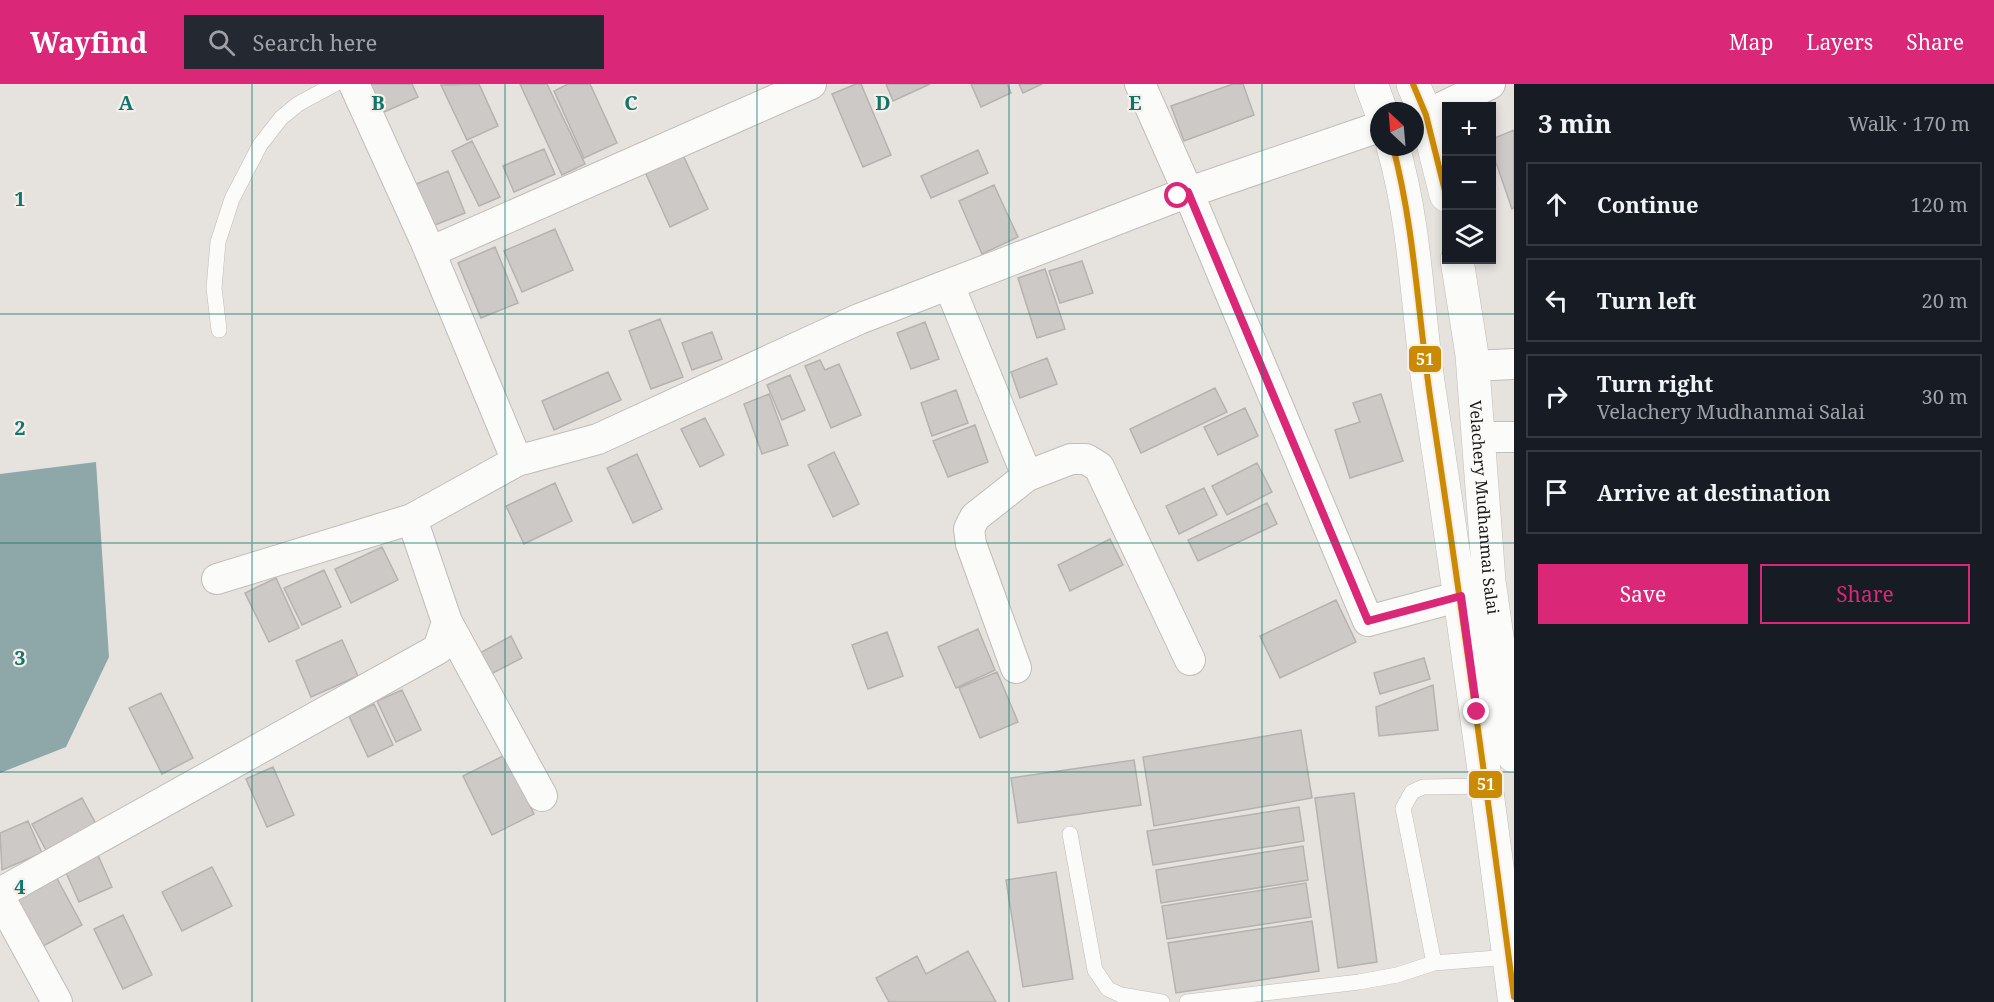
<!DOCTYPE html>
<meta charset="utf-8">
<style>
:root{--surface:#171b24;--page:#242831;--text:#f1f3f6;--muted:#9ea1a6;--line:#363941;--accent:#db2777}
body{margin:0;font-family:"Noto Serif",serif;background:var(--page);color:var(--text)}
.controls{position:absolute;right:18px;top:18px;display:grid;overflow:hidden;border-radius:0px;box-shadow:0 3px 9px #0003}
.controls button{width:54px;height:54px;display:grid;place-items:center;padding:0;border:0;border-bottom:2px solid var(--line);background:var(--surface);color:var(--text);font:30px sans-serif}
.compass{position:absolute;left:1370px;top:18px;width:54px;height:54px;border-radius:50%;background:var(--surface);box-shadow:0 3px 9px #0003;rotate:334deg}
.stop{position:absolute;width:18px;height:18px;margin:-14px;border:4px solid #db2777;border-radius:50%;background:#fff}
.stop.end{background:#db2777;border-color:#fff;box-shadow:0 2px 6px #0008}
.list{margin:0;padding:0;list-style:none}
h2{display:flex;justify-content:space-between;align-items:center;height:78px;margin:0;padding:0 24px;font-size:26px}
h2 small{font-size:20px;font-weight:400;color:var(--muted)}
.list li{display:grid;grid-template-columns:39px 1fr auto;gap:18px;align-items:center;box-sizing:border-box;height:84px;margin:0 12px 12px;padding:0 12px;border:2px solid var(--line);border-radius:0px}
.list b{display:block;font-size:22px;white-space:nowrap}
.list p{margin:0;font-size:20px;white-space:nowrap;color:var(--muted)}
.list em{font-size:20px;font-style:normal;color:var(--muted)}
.actions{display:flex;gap:12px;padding:18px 24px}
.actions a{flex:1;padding:14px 0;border:2px solid var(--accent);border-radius:0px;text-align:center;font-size:21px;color:var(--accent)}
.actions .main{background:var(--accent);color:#fff}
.icon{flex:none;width:33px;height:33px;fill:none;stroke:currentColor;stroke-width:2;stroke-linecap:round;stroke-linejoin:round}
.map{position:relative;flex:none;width:1514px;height:918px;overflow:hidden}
header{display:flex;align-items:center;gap:36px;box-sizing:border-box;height:84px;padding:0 30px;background:var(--accent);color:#fff}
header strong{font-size:28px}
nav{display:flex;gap:33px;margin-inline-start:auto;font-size:21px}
.search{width:420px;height:54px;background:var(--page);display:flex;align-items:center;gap:15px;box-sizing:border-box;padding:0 21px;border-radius:0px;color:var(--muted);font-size:22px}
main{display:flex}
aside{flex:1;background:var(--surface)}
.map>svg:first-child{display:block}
.water{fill:#8ea8aa}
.building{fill:#ccc9c6;stroke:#b5b2af;stroke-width:1.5}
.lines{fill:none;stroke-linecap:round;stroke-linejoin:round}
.service-casing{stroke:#c0bdba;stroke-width:16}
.minor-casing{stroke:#c0bdba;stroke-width:32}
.primary-casing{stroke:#c0bdba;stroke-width:34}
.service{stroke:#fbfbfa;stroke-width:15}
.minor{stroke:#fbfbfa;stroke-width:30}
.primary{stroke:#fbfbfa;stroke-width:33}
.bus-1-casing{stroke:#f7efe8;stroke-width:10}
.bus-1{stroke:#cb8a04;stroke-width:6}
.route{stroke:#db2777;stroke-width:8}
.grid{fill:none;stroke:#0f766e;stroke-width:1.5;stroke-opacity:0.55}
.labels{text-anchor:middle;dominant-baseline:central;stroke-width:4.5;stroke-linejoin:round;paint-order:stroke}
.street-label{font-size:16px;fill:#1b1816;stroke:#f7efe8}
.grid-label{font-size:20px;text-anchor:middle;font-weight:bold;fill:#0f766e;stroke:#f7efe8;stroke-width:4.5;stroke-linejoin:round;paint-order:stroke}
.line-badge{stroke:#f7efe8;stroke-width:2}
.badge-label{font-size:16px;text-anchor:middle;font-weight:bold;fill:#fff}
</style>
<header>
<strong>Wayfind</strong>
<div class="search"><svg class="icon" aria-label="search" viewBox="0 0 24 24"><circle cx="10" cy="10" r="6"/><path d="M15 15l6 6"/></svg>Search here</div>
<nav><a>Map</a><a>Layers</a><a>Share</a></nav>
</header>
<main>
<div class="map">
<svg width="1514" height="918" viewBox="0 0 1514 918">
<rect width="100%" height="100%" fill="#e6e2de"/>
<!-- water -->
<path class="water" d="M 96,378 L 109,573 L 66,663 L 0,689 L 0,390 Z"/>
<!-- building -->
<path class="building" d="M 367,0 L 412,0 L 418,13 L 375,32 Z
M 479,0 L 498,42 L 467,56 L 441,1 Z
M 520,0 L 547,0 L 585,80 L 562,91 Z
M 568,0 L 590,0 L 617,59 L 584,74 L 554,7 Z
M 856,0 L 861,0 L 891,71 L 863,83 L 832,10 Z
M 886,0 L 930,0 L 893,17 Z
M 971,0 L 1007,0 L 1011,9 L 981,23 Z
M 1019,0 L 1042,0 L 1023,9 Z
M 1233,0 L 1243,0 L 1254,31 L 1184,57 L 1171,22 Z
M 1514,46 L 1514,124 L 1512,125 L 1492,67 L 1492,55 Z
M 472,57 L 500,113 L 479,122 L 452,67 Z
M 544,65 L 555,90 L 514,108 L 503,82 Z
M 978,66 L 988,89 L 931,114 L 921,92 Z
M 683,71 L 708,125 L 670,143 L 645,88 Z
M 448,87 L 465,129 L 425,145 L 409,103 Z
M 994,101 L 1018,153 L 982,170 L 959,117 Z
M 555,145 L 573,186 L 522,208 L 504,167 Z
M 495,163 L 518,219 L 481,234 L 458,179 Z
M 1082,177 L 1093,209 L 1060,219 L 1049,187 Z
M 1045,185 L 1065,245 L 1037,254 L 1018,194 Z
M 660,235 L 683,293 L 651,305 L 629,247 Z
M 925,238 L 939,275 L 911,285 L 897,249 Z
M 712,248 L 722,275 L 692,286 L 682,259 Z
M 1047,274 L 1057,300 L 1020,314 L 1011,288 Z
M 820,276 L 825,286 L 839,280 L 861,331 L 831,344 L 805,282 Z
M 608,288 L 621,316 L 554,346 L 542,317 Z
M 790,291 L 805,326 L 782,336 L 767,301 Z
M 1215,304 L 1227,328 L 1141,369 L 1130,345 Z
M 956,306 L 968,339 L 932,352 L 921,319 Z
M 769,310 L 788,361 L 762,370 L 744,320 Z
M 1381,310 L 1403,377 L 1350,394 L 1335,346 L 1360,338 L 1353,319 Z
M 1245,324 L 1258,352 L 1218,371 L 1204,343 Z
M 705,334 L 724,371 L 700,383 L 681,345 Z
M 975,341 L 988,378 L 948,393 L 933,357 Z
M 834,368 L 859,420 L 833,433 L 808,381 Z
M 637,370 L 662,425 L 633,439 L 607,384 Z
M 1257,379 L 1272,408 L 1227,431 L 1212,402 Z
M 555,399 L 572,437 L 524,460 L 506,422 Z
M 1204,404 L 1217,431 L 1179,450 L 1166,422 Z
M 1267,419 L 1277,440 L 1198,477 L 1188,456 Z
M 1110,455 L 1123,481 L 1070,507 L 1058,481 Z
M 382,463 L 398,496 L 351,519 L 335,485 Z
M 324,486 L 341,523 L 302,541 L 284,504 Z
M 276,494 L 299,544 L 269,558 L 245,509 Z
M 1336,516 L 1356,558 L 1280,594 L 1260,552 Z
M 978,545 L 995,586 L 956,604 L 938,563 Z
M 887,548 L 903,592 L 868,605 L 852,561 Z
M 511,552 L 522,574 L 489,591 L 478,570 Z
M 342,556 L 358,592 L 311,613 L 296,577 Z
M 1424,574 L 1430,595 L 1380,610 L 1374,589 Z
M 997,588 L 1018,638 L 980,654 L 959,604 Z
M 1433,601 L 1438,646 L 1379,652 L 1376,623 Z
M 402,606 L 421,646 L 396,658 L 377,617 Z
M 161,609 L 193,674 L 162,690 L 129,624 Z
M 374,620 L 393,661 L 368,673 L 349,632 Z
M 1301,646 L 1312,714 L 1154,742 L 1143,673 Z
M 505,671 L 534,730 L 492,751 L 463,692 Z
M 1134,676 L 1141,721 L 1018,739 L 1011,694 Z
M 273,683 L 294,731 L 267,743 L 246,695 Z
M 1354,709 L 1377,878 L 1338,884 L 1315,714 Z
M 82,714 L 96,740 L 46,766 L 32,740 Z
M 1299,723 L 1304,757 L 1153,781 L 1147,747 Z
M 28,737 L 42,769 L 2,786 L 0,749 Z
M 1303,762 L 1308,796 L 1161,819 L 1156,786 Z
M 97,769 L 112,803 L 79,818 L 64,784 Z
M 212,783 L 232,822 L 182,847 L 162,808 Z
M 1056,788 L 1073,895 L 1023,903 L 1006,796 Z
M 54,789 L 82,841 L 36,866 L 8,814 Z
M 1306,799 L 1311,833 L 1167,855 L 1162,822 Z
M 123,831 L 152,891 L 123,905 L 94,845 Z
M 1312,837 L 1319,887 L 1176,909 L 1168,859 Z
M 968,867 L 996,918 L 889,918 L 876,894 L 917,872 L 926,890 Z"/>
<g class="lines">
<!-- service casing -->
<g class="service-casing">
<path id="service" d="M 219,246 L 214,204 L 218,158 L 232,115 L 260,61 L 281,34 L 298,20 L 335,0
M 1070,750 L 1095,886 L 1108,905 L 1121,911 L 1162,918
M 1434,879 L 1509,873
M 1187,918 L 1359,898 L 1397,891 L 1434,879 L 1403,724 L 1412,708 L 1423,703 L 1487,702"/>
</g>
<!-- minor casing -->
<g class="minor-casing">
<path id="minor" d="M 354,0 L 425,156 L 517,377
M 1140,0 L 1188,108 L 1368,537 L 1461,512
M 1426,31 L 1490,0
M 430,168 L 811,0
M 949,201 L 1027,392
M 1472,282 L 1514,280
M 1478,353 L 1514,353
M 217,495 L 412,435
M 447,538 L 542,712
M 1016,584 L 971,460 L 969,445 L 975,433 L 1027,392 L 1071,375 L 1086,375 L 1099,383 L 1190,576
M 0,809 L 438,565 L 447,538 L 412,435 L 517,377 L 598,355 L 859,235 L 1178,112 L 1379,43
M 0,814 L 57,918"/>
</g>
<!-- primary casing -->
<g class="primary-casing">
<g id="primary">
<path d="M 1371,0 L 1381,27"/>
<path d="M 1413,0 L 1426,31 L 1446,111"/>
<path d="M 1393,63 C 1416,142 1417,225 1429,305 C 1460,508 1488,710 1514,913"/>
<path id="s1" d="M 1457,176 L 1472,271 L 1489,497 L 1514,672"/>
</g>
</g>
<!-- service -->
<use href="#service" class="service"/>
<!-- minor -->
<use href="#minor" class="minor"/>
<!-- primary -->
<use href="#primary" class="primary"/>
<!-- bus-1 casing -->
<g class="bus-1-casing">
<path id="bus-1" d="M 1413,0 L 1426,31 L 1446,111
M 1393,63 C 1415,147 1418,233 1431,319 C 1461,517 1488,715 1514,913"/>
</g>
<!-- bus-1 -->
<use href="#bus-1" class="bus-1"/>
</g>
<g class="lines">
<!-- route -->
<path class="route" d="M 1178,112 L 1188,108 L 1368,537 L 1461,512 L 1477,628"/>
</g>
<!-- grid -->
<path class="grid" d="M 252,0 L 252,918M 505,0 L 505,918M 757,0 L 757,918M 1009,0 L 1009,918M 1262,0 L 1262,918M 0,230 L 1514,230M 0,459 L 1514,459M 0,688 L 1514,688"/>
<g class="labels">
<!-- street labels -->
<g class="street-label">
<text stroke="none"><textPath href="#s1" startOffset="249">Velachery Mudhanmai Salai</textPath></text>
</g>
</g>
<g class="grid-label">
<text x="126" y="26">A</text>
<text x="378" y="26">B</text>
<text x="631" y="26">C</text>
<text x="883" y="26">D</text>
<text x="1135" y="26">E</text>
<text x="20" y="122">1</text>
<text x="20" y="351">2</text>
<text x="20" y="581">3</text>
<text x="20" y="810">4</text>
</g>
<g class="line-badge">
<rect x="1408" y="261" width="34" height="28" rx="6" fill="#cb8a04"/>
<rect x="1468" y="686" width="35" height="29" rx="6" fill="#cb8a04"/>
</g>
<g class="badge-label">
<text x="1425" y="281">51</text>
<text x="1486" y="706">51</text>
</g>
</svg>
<div class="controls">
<button>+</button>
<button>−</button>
<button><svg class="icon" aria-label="layers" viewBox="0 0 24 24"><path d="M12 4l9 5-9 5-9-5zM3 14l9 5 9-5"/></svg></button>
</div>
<svg class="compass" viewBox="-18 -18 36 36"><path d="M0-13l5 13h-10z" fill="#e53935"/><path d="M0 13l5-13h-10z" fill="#9ea1a6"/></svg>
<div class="stop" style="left:1178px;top:112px"></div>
<div class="stop end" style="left:1477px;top:628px"></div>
</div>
<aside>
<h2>3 min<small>Walk · 170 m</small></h2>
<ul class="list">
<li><svg class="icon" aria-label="ahead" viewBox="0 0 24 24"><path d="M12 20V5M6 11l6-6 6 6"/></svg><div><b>Continue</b></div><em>120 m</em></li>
<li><svg class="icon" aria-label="left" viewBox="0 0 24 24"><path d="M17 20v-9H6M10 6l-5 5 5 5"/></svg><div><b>Turn left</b></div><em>20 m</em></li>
<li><svg class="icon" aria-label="right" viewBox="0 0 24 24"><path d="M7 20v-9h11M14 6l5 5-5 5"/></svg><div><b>Turn right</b><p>Velachery Mudhanmai Salai</p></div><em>30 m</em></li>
<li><svg class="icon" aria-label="arrive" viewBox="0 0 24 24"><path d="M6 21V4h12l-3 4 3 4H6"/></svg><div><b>Arrive at destination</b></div></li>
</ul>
<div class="actions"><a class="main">Save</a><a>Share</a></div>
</aside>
</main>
